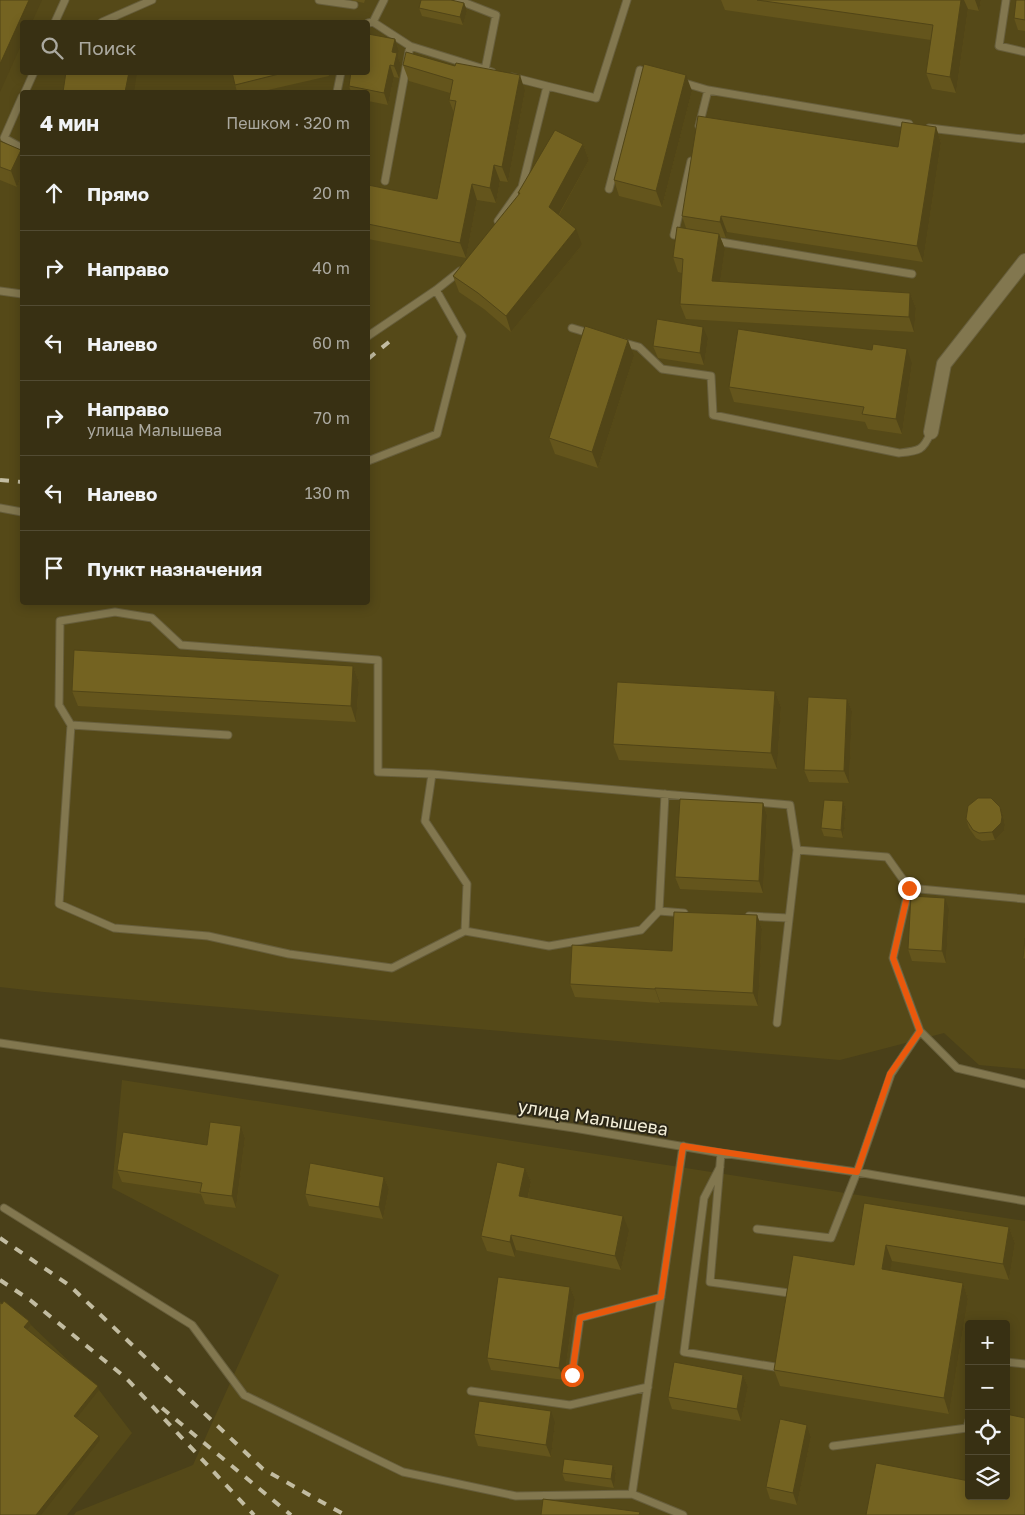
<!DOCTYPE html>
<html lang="ru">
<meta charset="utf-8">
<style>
:root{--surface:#383013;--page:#433c21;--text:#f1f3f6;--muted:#aba9a0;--line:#524b33}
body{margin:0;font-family:"Golos Text",sans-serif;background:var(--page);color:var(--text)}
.controls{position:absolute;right:15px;bottom:15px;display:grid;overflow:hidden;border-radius:5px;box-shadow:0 2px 12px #0003}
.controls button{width:45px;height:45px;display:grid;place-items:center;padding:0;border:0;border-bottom:1px solid var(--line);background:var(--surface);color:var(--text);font:25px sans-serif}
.stop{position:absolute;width:15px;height:15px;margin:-11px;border:4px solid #ea580c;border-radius:50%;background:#fff}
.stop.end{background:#ea580c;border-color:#fff;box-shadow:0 1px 5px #0008}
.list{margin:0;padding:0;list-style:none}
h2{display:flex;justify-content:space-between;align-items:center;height:65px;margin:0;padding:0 20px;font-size:21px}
h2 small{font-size:16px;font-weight:400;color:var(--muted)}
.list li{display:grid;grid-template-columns:32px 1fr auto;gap:15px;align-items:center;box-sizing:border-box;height:75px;padding:0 20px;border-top:1px solid var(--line)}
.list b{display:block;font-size:19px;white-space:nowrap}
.list p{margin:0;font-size:16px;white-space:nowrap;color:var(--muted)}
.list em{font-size:16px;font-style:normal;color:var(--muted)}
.icon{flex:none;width:28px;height:28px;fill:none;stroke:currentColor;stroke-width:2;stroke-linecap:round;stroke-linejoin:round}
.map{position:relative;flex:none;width:1025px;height:1515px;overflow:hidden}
.search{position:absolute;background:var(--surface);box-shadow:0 2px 12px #0003;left:20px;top:20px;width:350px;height:55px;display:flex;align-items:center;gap:12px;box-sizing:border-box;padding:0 18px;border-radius:5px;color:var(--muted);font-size:19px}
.panel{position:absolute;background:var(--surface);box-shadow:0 2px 12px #0003;left:20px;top:90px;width:350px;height:515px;border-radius:5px}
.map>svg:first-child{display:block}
.built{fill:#554918;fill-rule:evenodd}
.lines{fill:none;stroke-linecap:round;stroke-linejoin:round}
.lane-casing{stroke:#675e3c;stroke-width:9}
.street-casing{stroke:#675e3c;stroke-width:16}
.lane{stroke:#82774f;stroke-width:7}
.street{stroke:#82774f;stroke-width:14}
.rail{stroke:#c2bca1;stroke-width:4;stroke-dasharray:9 9;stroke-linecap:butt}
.wall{fill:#64551c}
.shaded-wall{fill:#514517}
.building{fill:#746321;stroke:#514517}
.route{stroke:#ea580c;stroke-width:6}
.labels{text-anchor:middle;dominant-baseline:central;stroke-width:4;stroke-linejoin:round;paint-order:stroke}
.street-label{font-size:18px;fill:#f3eed8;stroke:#2c2717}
</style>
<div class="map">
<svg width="1025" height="1515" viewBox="0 0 1025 1515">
<rect width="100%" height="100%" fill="#4a4019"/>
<!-- built -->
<path class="built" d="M 0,0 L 1025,0 L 1025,1069 L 979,1065 L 944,1033 L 840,1060 L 44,992 L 0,987 ZM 22,22 L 368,22 L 368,72 L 22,72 ZM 22,92 L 368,92 L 368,602 L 22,602 Z
M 122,1080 L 1025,1221 L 1025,1515 L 74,1515 L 76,1512 L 193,1465 L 279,1275 L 112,1188 ZM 969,1324 L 1006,1324 L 1006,1496 L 969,1496 Z
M 0,1302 L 31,1325 L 99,1390 L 132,1433 L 67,1515 L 0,1515 Z"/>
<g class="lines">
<!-- lane casing -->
<g class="lane-casing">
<path id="lane" d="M 319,0 L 354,5
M 458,0 L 496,15 L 485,70 L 492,72
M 1006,0 L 999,46 L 1025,52
M 55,22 L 65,0
M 102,22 L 152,0
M 373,22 L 410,46 L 385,181
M 368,23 L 373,22 L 384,0
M 410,46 L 484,69
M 681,82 L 708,90 L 909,124
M 547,86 L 596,98 L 627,0
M 25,92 L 34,72
M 337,92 L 341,72
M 22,97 L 4,138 L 22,148
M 699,126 L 708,90
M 929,128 L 1023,139 L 1025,138
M 609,189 L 640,70 L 649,73
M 498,221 L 522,187 L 547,86 L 512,77
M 685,236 L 674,235 L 691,161
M 715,241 L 912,274
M 0,291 L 22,294
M 572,328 L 592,334
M 368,336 L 436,290 L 460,271
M 621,342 L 639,347 L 662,369 L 711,376 L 713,415 L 899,453 C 919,451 923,451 931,432
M 368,461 L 437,434 L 462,336 L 436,290
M 0,508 L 22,512
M 71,725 L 59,705 L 60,621 L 115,612 L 152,618 L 181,645 L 378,660 L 378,772 L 432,774
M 228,735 L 71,725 L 59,904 L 114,928 L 208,936 L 289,954 L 392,968 L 465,931 L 467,884 L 425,821 L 432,774 L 790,805 L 797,850
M 665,794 L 659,911 L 684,913
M 1025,899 L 909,888 L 893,958 L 920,1031 L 957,1068 L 1025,1084
M 749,916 L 789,918
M 465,931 L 549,946 L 641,930 L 659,911
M 777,1023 L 797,850 L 887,857 L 909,888
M 0,1043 L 574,1128 L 721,1153 L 857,1172 L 1025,1201
M 721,1153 L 710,1282 L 789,1293
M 720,1167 L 704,1198 L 684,1352 L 775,1367
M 4,1208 L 192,1325 L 244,1395 L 403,1472 L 516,1496 L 632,1494 L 683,1146
M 757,1229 L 831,1238 L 857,1172 L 891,1074 L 920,1031
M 1006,1362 L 1025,1364
M 572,1375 L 580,1318 L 661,1297
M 471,1391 L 570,1405 L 648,1387
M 833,1446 L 967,1428 L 969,1420
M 632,1494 L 683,1515"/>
</g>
<!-- street casing -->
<g class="street-casing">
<path id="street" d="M 931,432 L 944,364 L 1025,261"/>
</g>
<!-- lane -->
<use href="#lane" class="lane"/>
<!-- street -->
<use href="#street" class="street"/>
<!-- rail -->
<path class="rail" d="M 368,359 L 395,337
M 0,480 L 22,482
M 0,1238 L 69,1285 L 263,1469 L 345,1515
M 0,1280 L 30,1300 L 126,1378 L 254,1515
M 162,1408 L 291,1515"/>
</g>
<!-- wall -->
<path class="wall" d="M 350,0 L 365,0 L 364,3 Z
M 721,0 L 981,0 L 979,11 L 968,9 L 956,93 L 932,89 L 926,73 L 931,40 L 725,10 Z
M 1025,0 L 1025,31 L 1018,30 L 1014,18 Z
M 464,3 L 467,11 L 463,25 L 422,16 L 419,8 Z
M 395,39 L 399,51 L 398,57 L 401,65 L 399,78 L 394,77 L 388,105 L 368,101 L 368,92 L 351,92 L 349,86 Z
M 403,65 L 525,91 L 508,182 L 500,181 L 496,203 L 477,200 L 466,258 L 368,239 L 368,185 L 437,199 L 454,113 L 449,100 L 450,93 L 409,81 Z
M 232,72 L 328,72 L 329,76 L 259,92 L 237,92 Z
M 692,91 L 662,207 L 619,196 L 614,180 Z
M 936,127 L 941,143 L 923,262 L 727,232 L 726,238 L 720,237 L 725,249 L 720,282 L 910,293 L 916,308 L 914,332 L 686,319 L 680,304 L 682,273 L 678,272 L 673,257 L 686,228 L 682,216 L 898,147 Z
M 0,138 L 1,141 L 22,154 L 22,174 L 17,187 L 0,180 Z
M 583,144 L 589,160 L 559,215 L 582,245 L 511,332 L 484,309 L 459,292 L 453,276 L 519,195 L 518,193 Z
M 708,339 L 704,365 L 658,358 L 653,346 Z
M 872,350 L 912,364 L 902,434 L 868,429 L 865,422 L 734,402 L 729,387 Z
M 634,356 L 598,468 L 555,454 L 549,438 Z
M 353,666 L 359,682 L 356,722 L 78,706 L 72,691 Z
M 775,691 L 781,707 L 777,769 L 619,760 L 613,744 Z
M 847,699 L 852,711 L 849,783 L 809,782 L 804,770 Z
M 843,801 L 846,809 L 843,838 L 824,836 L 821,828 Z
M 763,803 L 767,815 L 763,893 L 680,889 L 675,877 Z
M 1000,807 L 1003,815 L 1005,825 L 1004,831 L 995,840 L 982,841 L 976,838 L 969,828 L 966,819 Z
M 949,910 L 946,963 L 912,961 L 908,949 Z
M 757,915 L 762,929 L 758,1006 L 660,1002 L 660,1003 L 575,997 L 570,984 L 672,951 Z
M 241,1126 L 245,1138 L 236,1208 L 205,1204 L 201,1194 L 122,1182 L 117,1170 L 207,1145 Z
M 525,1168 L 531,1182 L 528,1197 L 629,1231 L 621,1270 L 516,1250 L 515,1257 L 487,1251 L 481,1236 Z
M 384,1177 L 389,1189 L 383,1219 L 309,1206 L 305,1194 Z
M 864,1203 L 1009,1227 L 1015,1243 L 1009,1280 L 892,1261 L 890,1271 L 963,1283 L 968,1299 L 949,1414 L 780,1386 L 774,1370 L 854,1265 Z
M 570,1287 L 575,1299 L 564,1380 L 491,1370 L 487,1358 Z
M 743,1375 L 748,1387 L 741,1421 L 672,1409 L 668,1397 Z
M 555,1423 L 551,1457 L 478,1446 L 474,1434 Z
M 807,1425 L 811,1437 L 797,1505 L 770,1499 L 766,1487 Z
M 613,1465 L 616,1473 L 614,1488 L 565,1481 L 562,1473 Z"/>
<!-- shaded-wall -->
<path class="shaded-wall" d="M 29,0 L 42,0 L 32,22 L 22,22 L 22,43 L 0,92 L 0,64 Z
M 961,0 L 964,0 L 968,9 L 956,93 L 950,77 Z
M 975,0 L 981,0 L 979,11 Z
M 464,3 L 467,11 L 463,25 L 460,17 Z
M 395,39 L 399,51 L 398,57 L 401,65 L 399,78 L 394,66 L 392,52 Z
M 390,65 L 394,77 L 388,105 L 384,93 Z
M 129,72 L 137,72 L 134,92 L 125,92 Z
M 520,75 L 525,91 L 508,182 L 502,167 Z
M 686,75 L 692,91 L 662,207 L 656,191 Z
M 936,127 L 941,143 L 923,262 L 917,246 Z
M 583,144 L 589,160 L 554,223 L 549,207 Z
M 21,150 L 22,154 L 22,174 L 17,187 L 11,171 Z
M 494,165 L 500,181 L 496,203 L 490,188 Z
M 472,184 L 477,200 L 466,258 L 460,243 Z
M 721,216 L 727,232 L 726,238 L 720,222 Z
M 576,229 L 582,245 L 511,332 L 506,316 Z
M 719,234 L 725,249 L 718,296 L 712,281 Z
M 910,293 L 916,308 L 914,332 L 909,317 Z
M 703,327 L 708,339 L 704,365 L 700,353 Z
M 628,340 L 634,356 L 598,468 L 592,452 Z
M 907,349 L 912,364 L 902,434 L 896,419 Z
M 353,666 L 359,682 L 356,722 L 351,706 Z
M 775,691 L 781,707 L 777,769 L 771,753 Z
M 847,699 L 852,711 L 849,783 L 844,771 Z
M 843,801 L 846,809 L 843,838 L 841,830 Z
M 763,803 L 767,815 L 763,893 L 759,881 Z
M 1000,807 L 1003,815 L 1005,825 L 1004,831 L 995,840 L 992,832 Z
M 945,898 L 949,910 L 946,963 L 942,951 Z
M 757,915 L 762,929 L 758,1006 L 753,993 Z
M 655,988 L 660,1002 L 660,1003 L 655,989 Z
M 241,1126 L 245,1138 L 236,1208 L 232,1196 Z
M 525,1168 L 531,1182 L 525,1210 L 519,1196 Z
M 384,1177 L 389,1189 L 383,1219 L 379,1207 Z
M 623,1216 L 629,1231 L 621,1270 L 615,1256 Z
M 1009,1227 L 1015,1243 L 1009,1280 L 1003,1264 Z
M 511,1235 L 516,1250 L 515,1257 L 510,1242 Z
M 886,1245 L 892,1261 L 888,1285 L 882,1269 Z
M 963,1283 L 968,1299 L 949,1414 L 944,1398 Z
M 570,1287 L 575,1299 L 564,1380 L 559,1368 Z
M 29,1321 L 31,1325 L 26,1331 L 24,1327 Z
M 743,1375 L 748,1387 L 741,1421 L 737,1409 Z
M 98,1386 L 99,1390 L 75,1420 L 74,1416 Z
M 551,1411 L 555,1423 L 551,1457 L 546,1445 Z
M 807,1425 L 811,1437 L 797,1505 L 793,1493 Z
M 99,1436 L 100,1440 L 41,1515 L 36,1515 Z
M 613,1465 L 616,1473 L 614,1488 L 611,1479 Z"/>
<!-- building -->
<path class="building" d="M 0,0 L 29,0 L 0,64 Z
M 421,0 L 451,0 L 464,3 L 460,17 L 419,8 Z
M 757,0 L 961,0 L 950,77 L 926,73 L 933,25 Z
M 1016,0 L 1025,0 L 1025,20 L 1014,18 Z
M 368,34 L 395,39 L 392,52 L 397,53 L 394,66 L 390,65 L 384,93 L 349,86 L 351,72 L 368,72 Z
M 406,52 L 455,66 L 456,63 L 520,75 L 502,167 L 494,165 L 490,188 L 472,184 L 460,243 L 368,224 L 368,185 L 437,199 L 456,101 L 449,100 L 453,80 L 403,65 Z
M 644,64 L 686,75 L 656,191 L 614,180 Z
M 66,72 L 129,72 L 125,92 L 63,92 Z
M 232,72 L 287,72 L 235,85 Z
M 698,116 L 898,147 L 902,122 L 936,127 L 917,246 L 721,216 L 720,222 L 682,216 Z
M 555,130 L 583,144 L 549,207 L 576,229 L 506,316 L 478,293 L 453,276 L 520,193 L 518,193 Z
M 0,141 L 21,150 L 11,171 L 0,167 Z
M 677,227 L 719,234 L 712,281 L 910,293 L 909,317 L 680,304 L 683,259 L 673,257 Z
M 657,319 L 703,327 L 700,353 L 653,346 Z
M 585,326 L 628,340 L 592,452 L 549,438 Z
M 738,329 L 872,350 L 873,344 L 907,349 L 896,419 L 862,414 L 864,407 L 729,387 Z
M 74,650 L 353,666 L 351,706 L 72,691 Z
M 617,682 L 775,691 L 771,753 L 613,744 Z
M 808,697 L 847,699 L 844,771 L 804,770 Z
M 978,798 L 991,798 L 1000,807 L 1002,817 L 1001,823 L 992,832 L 979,833 L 973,830 L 966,819 L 968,806 Z
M 680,799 L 763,803 L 759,881 L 675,877 Z
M 824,800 L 843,801 L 841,830 L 821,828 Z
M 911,896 L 945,898 L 942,951 L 908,949 Z
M 674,912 L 757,915 L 753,993 L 655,988 L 655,989 L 570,984 L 572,945 L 672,951 Z
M 1025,938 L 1025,959 L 1023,959 Z
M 210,1122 L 241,1126 L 232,1196 L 200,1192 L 202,1183 L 117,1170 L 123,1132 L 207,1145 Z
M 497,1162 L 525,1168 L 519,1196 L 623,1216 L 615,1256 L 511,1235 L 510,1242 L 481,1236 Z
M 310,1163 L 384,1177 L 379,1207 L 305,1194 Z
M 864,1203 L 1009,1227 L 1003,1264 L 886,1245 L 882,1269 L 963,1283 L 944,1398 L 774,1370 L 793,1255 L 854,1265 Z
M 498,1277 L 570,1287 L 559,1368 L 487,1358 Z
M 4,1301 L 29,1321 L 24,1327 L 98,1386 L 74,1416 L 99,1436 L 36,1515 L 0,1515 L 0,1303 L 2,1304 Z
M 674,1362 L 743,1375 L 737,1409 L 668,1397 Z
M 479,1401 L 551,1411 L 546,1445 L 474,1434 Z
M 1006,1414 L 1025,1418 L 1025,1515 L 866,1515 L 876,1463 L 969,1481 L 969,1496 L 1006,1496 Z
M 780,1419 L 807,1425 L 793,1493 L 766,1487 Z
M 564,1459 L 613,1465 L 611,1479 L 562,1473 Z
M 543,1499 L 640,1512 L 639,1515 L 541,1515 Z"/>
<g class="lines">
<!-- route -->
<path class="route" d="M 572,1375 L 580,1318 L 661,1297 L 683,1146 L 857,1172 L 890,1074 L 920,1031 L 893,958 L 909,888"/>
</g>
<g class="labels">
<!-- street labels -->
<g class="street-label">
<text transform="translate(593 1117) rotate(9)">улица Малышева</text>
</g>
</g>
</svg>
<div class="controls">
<button>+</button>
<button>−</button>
<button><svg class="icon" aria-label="locate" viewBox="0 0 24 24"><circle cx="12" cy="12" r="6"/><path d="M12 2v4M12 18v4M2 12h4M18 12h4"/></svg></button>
<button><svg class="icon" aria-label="layers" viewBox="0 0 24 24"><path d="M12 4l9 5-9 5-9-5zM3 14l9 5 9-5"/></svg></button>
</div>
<div class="stop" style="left:572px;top:1375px"></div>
<div class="stop end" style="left:909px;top:888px"></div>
<div class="search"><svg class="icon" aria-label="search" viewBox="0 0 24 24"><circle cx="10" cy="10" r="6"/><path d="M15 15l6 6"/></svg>Поиск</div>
<section class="panel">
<h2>4 мин<small>Пешком · 320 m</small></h2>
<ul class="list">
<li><svg class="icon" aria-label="ahead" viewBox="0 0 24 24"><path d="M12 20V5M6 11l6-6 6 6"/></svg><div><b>Прямо</b></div><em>20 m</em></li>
<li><svg class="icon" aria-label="right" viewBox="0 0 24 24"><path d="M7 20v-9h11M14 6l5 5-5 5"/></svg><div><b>Направо</b></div><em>40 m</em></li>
<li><svg class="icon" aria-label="left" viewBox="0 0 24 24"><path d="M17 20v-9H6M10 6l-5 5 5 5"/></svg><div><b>Налево</b></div><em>60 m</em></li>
<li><svg class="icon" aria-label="right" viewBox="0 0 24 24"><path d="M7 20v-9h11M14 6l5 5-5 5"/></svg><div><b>Направо</b><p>улица Малышева</p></div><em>70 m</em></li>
<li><svg class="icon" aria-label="left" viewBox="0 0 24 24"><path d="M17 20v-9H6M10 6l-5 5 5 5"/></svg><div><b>Налево</b></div><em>130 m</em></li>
<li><svg class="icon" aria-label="arrive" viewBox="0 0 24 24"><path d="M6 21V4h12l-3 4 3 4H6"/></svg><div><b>Пункт назначения</b></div></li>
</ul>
</section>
</div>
